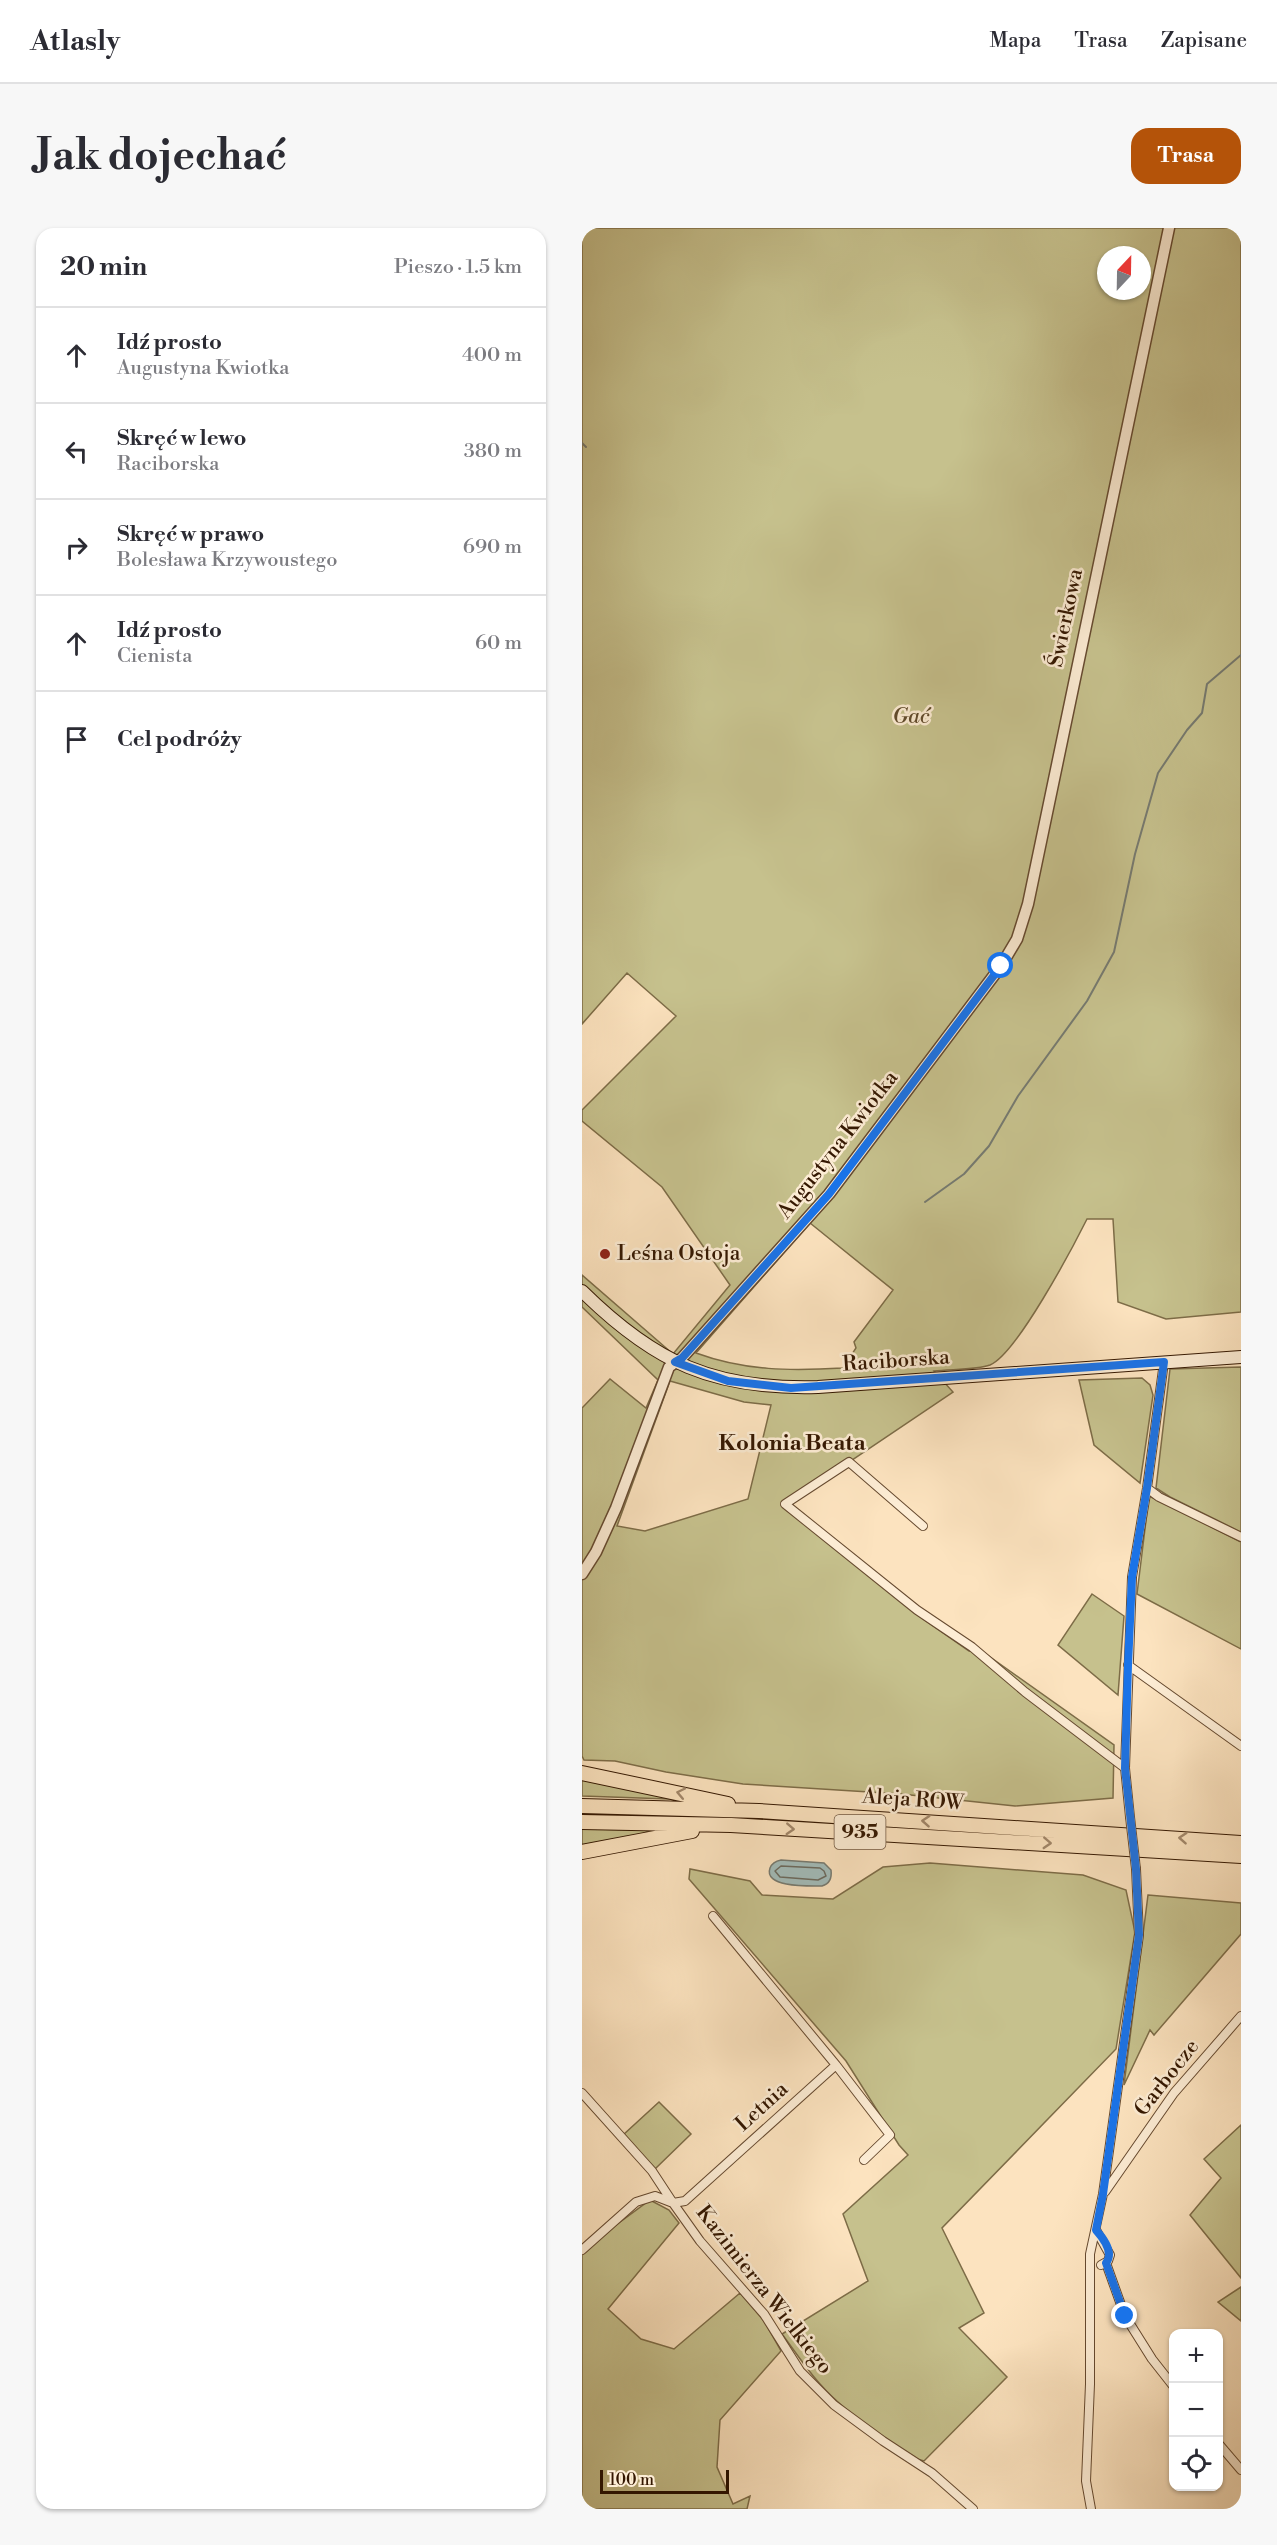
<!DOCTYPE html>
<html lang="pl">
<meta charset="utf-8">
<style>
:root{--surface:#fff;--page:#f7f7f7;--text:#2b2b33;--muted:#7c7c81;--line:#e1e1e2;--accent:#b45309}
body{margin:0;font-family:"Libre Bodoni",serif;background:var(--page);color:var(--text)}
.controls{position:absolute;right:18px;bottom:18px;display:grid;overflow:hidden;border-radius:12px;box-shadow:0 2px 4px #0004}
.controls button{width:54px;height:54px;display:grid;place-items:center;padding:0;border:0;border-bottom:2px solid var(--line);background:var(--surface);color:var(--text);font:30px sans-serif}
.compass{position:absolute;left:515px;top:18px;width:54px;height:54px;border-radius:50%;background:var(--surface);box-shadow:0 2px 4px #0004;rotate:22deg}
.scale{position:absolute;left:18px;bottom:15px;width:129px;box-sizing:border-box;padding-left:6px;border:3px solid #341701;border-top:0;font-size:16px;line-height:21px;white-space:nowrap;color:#341701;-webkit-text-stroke:4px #fdedd5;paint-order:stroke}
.stop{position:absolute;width:18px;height:18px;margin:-14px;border:4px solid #1a73e8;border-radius:50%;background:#fff}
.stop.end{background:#1a73e8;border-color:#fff;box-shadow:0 2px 6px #0008}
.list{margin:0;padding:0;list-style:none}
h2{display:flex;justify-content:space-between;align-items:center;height:78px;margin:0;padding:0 24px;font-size:26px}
h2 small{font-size:20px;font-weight:400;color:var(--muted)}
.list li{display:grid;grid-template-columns:39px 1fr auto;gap:18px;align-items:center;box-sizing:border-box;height:96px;padding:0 24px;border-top:2px solid var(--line)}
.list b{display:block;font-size:22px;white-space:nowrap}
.list p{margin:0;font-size:20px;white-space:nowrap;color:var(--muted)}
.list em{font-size:20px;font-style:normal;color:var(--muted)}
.icon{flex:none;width:33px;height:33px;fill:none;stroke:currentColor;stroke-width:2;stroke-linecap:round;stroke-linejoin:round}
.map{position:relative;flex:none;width:659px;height:2281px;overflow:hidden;border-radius:18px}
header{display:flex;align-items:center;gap:36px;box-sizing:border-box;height:84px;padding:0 30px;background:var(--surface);border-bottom:2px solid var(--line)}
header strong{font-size:28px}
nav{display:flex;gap:33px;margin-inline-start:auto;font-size:21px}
.intro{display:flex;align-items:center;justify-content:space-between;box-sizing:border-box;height:144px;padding:0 36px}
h1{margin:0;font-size:42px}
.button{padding:15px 27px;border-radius:18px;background:var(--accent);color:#fff;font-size:21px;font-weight:700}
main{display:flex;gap:36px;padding:0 36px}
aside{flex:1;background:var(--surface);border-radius:18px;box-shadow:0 2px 4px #0004}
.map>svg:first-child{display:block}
.green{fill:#c6c18d;stroke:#7d6c47;stroke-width:1.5;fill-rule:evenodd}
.water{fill:#a2bcba;stroke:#767a70;stroke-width:1.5}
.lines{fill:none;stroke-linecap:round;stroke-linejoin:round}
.shore{stroke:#6b6a5e;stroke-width:1.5}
.stream{stroke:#767a70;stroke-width:2}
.minor-casing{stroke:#664a30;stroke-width:10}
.tertiary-casing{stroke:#664a30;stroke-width:13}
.secondary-casing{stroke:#341701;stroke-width:14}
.primary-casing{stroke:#341701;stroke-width:16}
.minor{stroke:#fdedd5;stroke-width:8}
.tertiary{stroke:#fdedd5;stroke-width:10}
.secondary{stroke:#fdedd5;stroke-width:12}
.primary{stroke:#fce3bf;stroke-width:14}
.minor-bridge-casing{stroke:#664a30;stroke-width:10;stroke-linecap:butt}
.minor-bridge{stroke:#fdedd5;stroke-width:8}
.oneway{stroke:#a2876a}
.route{stroke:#1a73e8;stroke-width:8}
.poi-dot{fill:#8f2418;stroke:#fdedd5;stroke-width:2}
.labels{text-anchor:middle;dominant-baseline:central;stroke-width:5;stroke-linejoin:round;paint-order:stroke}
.shield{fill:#fdedd5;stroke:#705741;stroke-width:1.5}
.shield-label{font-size:20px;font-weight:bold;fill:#341701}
.street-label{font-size:21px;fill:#341701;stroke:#fdedd5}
.park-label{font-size:21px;font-style:italic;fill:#604a2b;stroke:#fdedd5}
.poi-label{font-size:21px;fill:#341701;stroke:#fdedd5;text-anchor:start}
.neighbourhood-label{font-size:22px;font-weight:bold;fill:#341701;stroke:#fdedd5}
</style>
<header>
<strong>Atlasly</strong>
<nav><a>Mapa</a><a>Trasa</a><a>Zapisane</a></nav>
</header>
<div class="intro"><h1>Jak dojechać</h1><a class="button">Trasa</a></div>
<main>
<aside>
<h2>20 min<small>Pieszo · 1.5 km</small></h2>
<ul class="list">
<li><svg class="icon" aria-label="ahead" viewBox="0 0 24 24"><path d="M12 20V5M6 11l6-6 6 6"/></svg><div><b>Idź prosto</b><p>Augustyna Kwiotka</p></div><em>400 m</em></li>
<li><svg class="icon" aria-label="left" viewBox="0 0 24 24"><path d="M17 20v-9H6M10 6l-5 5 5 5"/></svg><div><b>Skręć w lewo</b><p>Raciborska</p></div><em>380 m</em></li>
<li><svg class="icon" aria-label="right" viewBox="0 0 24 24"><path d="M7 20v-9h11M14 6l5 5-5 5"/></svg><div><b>Skręć w prawo</b><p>Bolesława Krzywoustego</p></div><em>690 m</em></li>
<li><svg class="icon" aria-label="ahead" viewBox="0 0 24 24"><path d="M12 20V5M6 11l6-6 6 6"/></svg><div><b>Idź prosto</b><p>Cienista</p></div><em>60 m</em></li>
<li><svg class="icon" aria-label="arrive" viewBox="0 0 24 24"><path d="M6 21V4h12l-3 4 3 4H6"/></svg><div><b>Cel podróży</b></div></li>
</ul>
</aside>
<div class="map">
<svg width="659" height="2281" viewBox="0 0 659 2281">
<rect width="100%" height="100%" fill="#fce3bf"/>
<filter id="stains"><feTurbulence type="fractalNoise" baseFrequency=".00333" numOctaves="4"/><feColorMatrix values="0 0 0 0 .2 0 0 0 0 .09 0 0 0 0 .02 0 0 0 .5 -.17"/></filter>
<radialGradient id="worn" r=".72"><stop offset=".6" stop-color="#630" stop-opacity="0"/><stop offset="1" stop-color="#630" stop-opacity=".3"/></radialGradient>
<!-- green -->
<path class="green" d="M 0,0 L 659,0 L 659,1084 L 584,1091 L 536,1074 L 531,991 L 505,991 C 491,1019 434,1127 408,1137 C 394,1142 368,1141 352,1143 L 371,1164 L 267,1234 L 199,1276 L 341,1391 L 387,1423 L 401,1424 L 532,1517 L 531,1570 L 433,1578 L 319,1566 L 161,1556 L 84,1544 L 33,1533 L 2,1532 L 0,1528 L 0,1180 L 28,1151 L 64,1180 L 76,1152 L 0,1079 L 0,1047 L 91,1126 L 148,1057 L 80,959 L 0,893 L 0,882 L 94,788 L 45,745 L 0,796 ZM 524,27 L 560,27 L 560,63 L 524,63 ZM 228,995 L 311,1062 L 272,1114 L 274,1120 L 261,1140 C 209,1143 163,1143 114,1125 ZM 88,1153 L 162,1174 L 189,1177 L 166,1271 L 63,1303 L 35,1298 Z
M 659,1139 L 659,1304 L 588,1269 L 574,1260 L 588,1141 Z
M 560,1150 L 568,1157 L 571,1167 L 558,1255 L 512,1217 L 497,1152 Z
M 567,1268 L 659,1314 L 659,1421 L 555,1366 Z
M 510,1366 L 542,1388 L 536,1467 L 476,1417 Z
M 0,1549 L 115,1572 L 0,1568 Z
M 0,1601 L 88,1602 L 0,1620 Z
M 348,1635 L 501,1647 L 544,1662 L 553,1704 L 534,1821 L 360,2000 L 402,2085 L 377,2100 L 425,2149 L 342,2233 L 335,2231 C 308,2213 280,2196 256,2174 C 234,2155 217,2129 200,2106 L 286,2053 L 261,1986 L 326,1927 L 317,1917 L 264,1833 L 107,1651 L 108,1641 L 168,1653 L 180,1667 L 251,1671 L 301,1639 Z
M 566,1667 L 659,1675 L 659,1706 L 572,1807 L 568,1802 L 542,1857 Z
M 77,1874 L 109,1906 L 73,1941 L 41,1907 Z
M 659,1897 L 659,2050 L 608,1987 L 639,1950 L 622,1931 Z
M 68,1972 L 87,1982 L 97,1995 L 26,2081 L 59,2111 L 92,2121 L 158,2065 L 182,2093 L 199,2123 L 138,2192 L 135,2239 L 151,2276 L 168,2268 L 165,2281 L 0,2281 L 0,2027 L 30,2000 Z
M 659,2059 L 659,2093 L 636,2074 Z"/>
<!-- water -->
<path class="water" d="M 199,1632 L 242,1635 L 249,1642 C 250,1650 247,1656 240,1658 C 228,1658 181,1660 188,1640 C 190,1635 194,1633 199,1632 Z"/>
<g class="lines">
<!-- shore -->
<path class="shore" d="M 199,1638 L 238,1640 L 242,1643 L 244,1648 L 236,1652 L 198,1649 L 193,1643 Z"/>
<!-- stream -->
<path class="stream" d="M 0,215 L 4,219
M 343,974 L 382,946 L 407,918 L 436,868 L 505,773 L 532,724 L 553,626 L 576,545 L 605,502 L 620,485 L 625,456 L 659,427"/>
<!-- minor casing -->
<g class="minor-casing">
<path id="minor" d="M 565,1260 L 577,1269 L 659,1309
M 341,1298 L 267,1234 L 203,1276 L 335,1382 L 390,1419 L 443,1464 L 543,1540
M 546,1437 L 659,1518
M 548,1589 L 543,1540 L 550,1349 L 565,1260 L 582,1134
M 254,1837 L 308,1907 L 282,1932
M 0,1865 L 70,1943 L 91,1975 L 103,1973 L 254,1837 L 131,1688
M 523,1964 L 592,1865 L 659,1788
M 514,2002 L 528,2027 L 526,2033 L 519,2037
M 0,2022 L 54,1974 L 73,1968 L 91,1975 L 118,2013 L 182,2086 L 218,2143 L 252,2177 L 301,2213 L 350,2245 L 391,2281
M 524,2035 L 543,2088 L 570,2131 L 592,2159
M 636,2215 L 659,2242
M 509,2281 L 504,2253 L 508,2156 L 508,2026 L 521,1966 L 557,1707 L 554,1641"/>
</g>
<!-- tertiary casing -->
<g class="tertiary-casing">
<path id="tertiary" d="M 0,1346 L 14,1324 L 34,1280 L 87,1139 L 100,1130 L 247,966 L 419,738 L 435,711 L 446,676 L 587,0"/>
</g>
<!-- secondary casing -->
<g class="secondary-casing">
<path id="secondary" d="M 0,1063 C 73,1135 132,1162 236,1159 L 659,1129"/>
</g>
<!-- primary casing -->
<g class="primary-casing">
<path id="primary" d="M 0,1545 L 146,1576
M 0,1578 L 177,1583 L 659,1615
M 0,1594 L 149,1597 L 659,1628
M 0,1624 L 110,1603"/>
</g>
<!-- minor -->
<use href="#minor" class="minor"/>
<!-- tertiary -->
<use href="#tertiary" class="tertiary"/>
<!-- secondary -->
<use href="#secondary" class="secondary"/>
<!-- primary -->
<use href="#primary" class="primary"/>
<!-- minor-bridge casing -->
<g class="minor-bridge-casing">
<path id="minor-bridge" d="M 548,1589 L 554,1641"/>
</g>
<!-- minor-bridge -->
<use href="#minor-bridge" class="minor-bridge"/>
</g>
<!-- one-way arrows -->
<defs><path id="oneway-chevron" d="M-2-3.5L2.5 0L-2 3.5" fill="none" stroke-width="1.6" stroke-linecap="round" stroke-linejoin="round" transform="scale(1.5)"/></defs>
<g class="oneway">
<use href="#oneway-chevron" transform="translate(99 1565) rotate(-168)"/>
<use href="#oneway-chevron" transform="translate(344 1593) rotate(-176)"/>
<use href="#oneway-chevron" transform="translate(208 1601) rotate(3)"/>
<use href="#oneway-chevron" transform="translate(601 1610) rotate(-176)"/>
<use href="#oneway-chevron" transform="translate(465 1615) rotate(3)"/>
</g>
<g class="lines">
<!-- route -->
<path class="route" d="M 419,738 L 247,966 L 100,1130 L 93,1134 L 146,1153 L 209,1160 L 582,1134 L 565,1260 L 550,1349 L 546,1437 L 543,1540 L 554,1641 L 557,1707 L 521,1966 L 514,2002 C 522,2011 532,2025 524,2035 L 543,2088"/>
</g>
<!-- markers -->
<circle class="poi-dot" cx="23" cy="1026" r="6"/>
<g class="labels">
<!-- shield labels -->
<rect class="shield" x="252.5" y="1587" width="51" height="34" rx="4.5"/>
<g class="shield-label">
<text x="278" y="1604">935</text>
</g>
<!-- street labels -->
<g class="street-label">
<text transform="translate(484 390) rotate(-78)">Świerkowa</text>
<text transform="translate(256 917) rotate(-52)">Augustyna Kwiotka</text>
<text transform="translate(314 1133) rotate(-4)">Raciborska</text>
<text transform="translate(331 1572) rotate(4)">Aleja ROW</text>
<text transform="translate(585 1850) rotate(-52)">Garbocze</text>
<text transform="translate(180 1879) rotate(-42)">Letnia</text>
<text transform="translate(182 2062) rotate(52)">Kazimierza Wielkiego</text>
</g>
<!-- park labels -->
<g class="park-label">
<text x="329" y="489">Gać</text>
</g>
<!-- poi labels -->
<g class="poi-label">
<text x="35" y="1026">Leśna Ostoja</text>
</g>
<!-- neighbourhood labels -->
<g class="neighbourhood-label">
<text x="210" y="1215">Kolonia Beata</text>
</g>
</g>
<rect width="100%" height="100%" filter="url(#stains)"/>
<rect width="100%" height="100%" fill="url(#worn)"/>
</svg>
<div class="controls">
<button>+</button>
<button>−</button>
<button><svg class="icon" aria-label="locate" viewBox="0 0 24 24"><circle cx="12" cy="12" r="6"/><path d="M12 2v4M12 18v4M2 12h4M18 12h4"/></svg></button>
</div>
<svg class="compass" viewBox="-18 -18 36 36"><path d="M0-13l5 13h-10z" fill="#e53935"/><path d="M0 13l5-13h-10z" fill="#7c7c81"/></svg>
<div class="scale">100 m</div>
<div class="stop" style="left:419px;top:738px"></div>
<div class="stop end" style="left:543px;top:2088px"></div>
</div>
</main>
